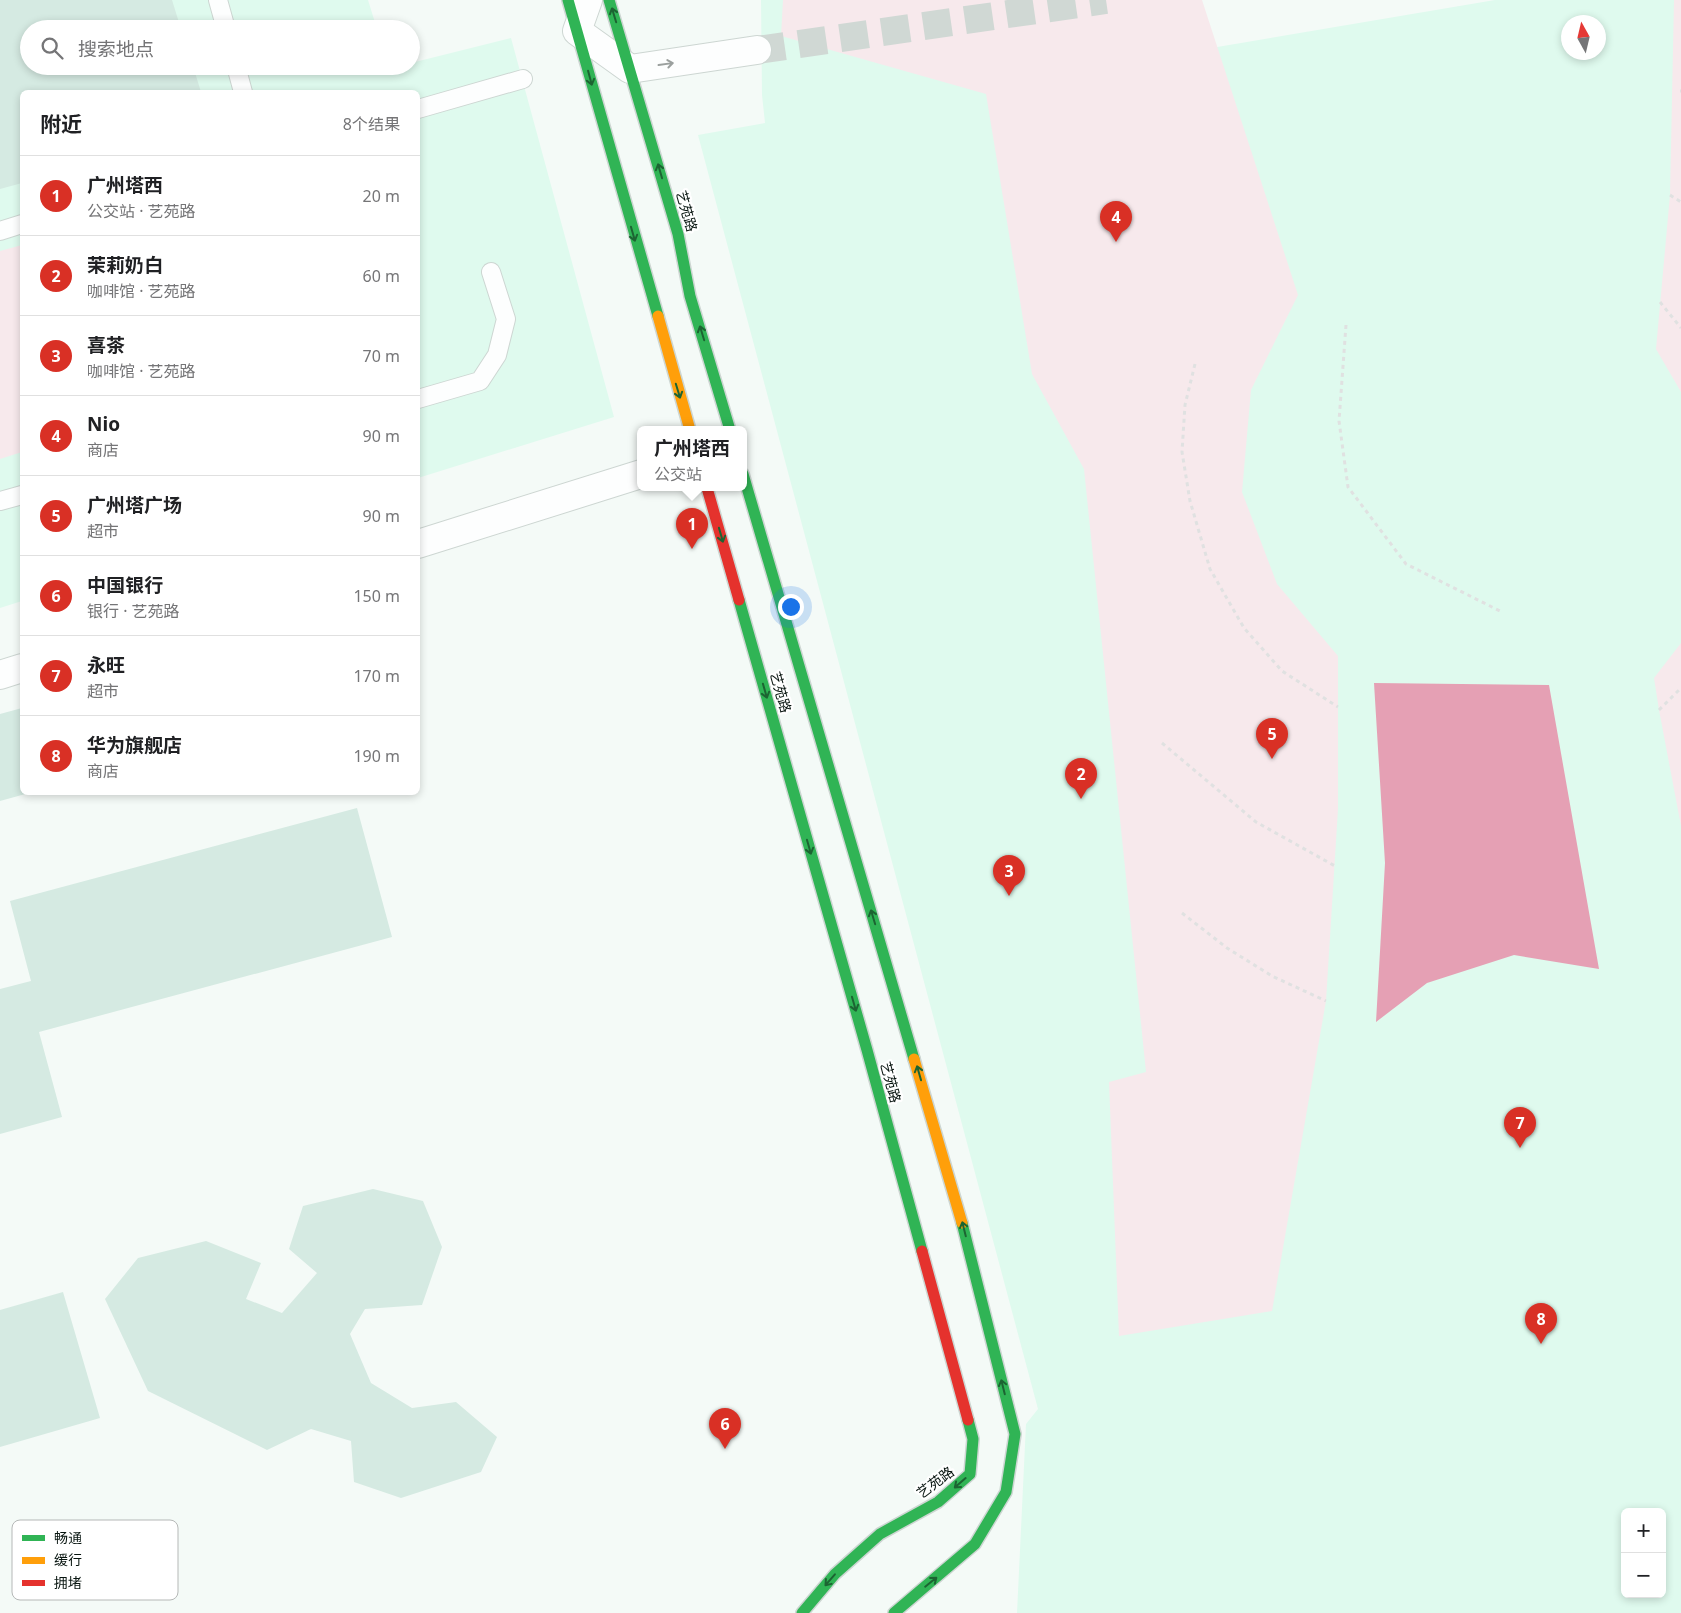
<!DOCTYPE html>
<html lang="zh">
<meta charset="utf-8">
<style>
:root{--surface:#fff;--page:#f2f2f2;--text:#202124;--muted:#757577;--line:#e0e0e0;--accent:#d93025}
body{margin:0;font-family:"Noto Sans","Noto Sans SC",sans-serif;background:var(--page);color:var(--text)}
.controls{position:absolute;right:15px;bottom:15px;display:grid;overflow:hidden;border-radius:8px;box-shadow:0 2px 8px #0003}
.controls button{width:45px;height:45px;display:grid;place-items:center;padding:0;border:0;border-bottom:1px solid var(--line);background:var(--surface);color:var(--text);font:25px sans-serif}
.compass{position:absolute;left:1561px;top:15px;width:45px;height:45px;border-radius:50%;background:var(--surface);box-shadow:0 2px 8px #0003;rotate:352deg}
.you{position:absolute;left:790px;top:606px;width:18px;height:18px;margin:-12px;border:4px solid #fff;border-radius:50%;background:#1a73e8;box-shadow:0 0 0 8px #1a73e833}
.badge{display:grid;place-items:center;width:32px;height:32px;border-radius:50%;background:var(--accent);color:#fff;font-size:16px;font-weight:700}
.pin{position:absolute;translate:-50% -41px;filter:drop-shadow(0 1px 2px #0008)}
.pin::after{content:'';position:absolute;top:26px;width:18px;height:15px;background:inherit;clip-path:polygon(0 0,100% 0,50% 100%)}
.popup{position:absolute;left:637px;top:426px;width:110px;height:65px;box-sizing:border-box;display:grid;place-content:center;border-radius:8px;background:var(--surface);filter:drop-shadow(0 1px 4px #0005);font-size:16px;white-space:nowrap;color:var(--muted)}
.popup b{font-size:19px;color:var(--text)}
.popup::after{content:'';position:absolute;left:50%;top:100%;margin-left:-10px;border:10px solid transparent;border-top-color:var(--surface)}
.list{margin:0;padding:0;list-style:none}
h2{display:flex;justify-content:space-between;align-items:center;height:65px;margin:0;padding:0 20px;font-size:21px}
h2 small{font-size:16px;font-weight:400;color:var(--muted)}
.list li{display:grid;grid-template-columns:32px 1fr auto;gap:15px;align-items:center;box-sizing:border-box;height:80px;padding:0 20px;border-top:1px solid var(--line)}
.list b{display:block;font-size:19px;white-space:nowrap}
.list p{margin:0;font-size:16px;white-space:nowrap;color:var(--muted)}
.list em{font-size:16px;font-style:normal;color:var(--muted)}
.icon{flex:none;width:28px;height:28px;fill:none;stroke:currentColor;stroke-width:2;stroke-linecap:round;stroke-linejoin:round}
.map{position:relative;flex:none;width:1681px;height:1613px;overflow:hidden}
.search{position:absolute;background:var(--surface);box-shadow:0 2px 8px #0003;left:20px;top:20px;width:400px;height:55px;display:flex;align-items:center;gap:12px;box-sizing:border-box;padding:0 18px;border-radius:28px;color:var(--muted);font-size:19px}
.panel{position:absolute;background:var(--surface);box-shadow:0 2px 8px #0003;left:20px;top:90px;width:400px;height:705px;border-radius:8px}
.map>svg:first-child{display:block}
.built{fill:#dffaee;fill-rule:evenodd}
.green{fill:#f7e9ec}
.water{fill:#e5a0b4}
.building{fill:#d5eae2}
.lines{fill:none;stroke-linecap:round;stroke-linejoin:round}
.street-tunnel{stroke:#d0d8d4;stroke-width:28;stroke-dasharray:28 14;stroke-linecap:butt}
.lane-casing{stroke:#cdd6d2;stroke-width:20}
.street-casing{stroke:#cdd6d2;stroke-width:30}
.fast-casing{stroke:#cdd6d2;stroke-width:14}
.slow-casing{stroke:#cdd6d2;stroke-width:14}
.jam-casing{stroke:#cdd6d2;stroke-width:14}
.path{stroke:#e0e1e1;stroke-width:3;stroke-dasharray:4 4;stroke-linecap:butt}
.lane{stroke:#fdfefe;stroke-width:18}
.street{stroke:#fdfefe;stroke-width:28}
.fast{stroke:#30b455;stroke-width:11}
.slow{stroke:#ff9f0a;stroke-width:11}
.jam{stroke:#e5322d;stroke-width:11}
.oneway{stroke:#1c6432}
.oneway2{stroke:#9ba09e}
.labels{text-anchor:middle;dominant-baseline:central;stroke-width:4.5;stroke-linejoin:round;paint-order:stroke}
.street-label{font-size:14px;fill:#07140f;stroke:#fff}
.key{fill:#fff;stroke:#b5b8b7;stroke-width:1}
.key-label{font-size:14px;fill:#07140f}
</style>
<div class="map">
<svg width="1681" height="1613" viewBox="0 0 1681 1613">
<rect width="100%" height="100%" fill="#f4faf7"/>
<!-- built -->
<path class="built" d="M 0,0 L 368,0 L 377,29 L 29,29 L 29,66 L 389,66 L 390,69 L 399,66 L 411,66 L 411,63 L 511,38 L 614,417 L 418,478 L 418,92 L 22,92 L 22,601 L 0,608 Z
M 761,0 L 969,0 L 980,87 L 1495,0 L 1681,0 L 1681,1613 L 1017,1613 L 1026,1424 L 1038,1409 L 698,135 L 765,123 L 762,95 ZM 1568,22 L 1598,22 L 1598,52 L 1568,52 ZM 1625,1512 L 1662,1512 L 1662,1594 L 1625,1594 Z"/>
<!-- green -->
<path class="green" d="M 783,0 L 1202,0 L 1298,295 L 1251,390 L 1242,492 L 1277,584 L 1338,656 L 1338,809 L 1326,1001 L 1272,1311 L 1119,1336 L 1109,1082 L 1146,1072 L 1084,469 L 1032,374 L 986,94 L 781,36 Z
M 1674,0 L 1681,0 L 1681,392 L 1656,349 L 1670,195 Z
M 22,245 L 22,452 L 0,459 L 0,251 Z
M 1681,643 L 1681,826 L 1659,710 L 1654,678 Z"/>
<!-- water -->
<path class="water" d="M 1374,683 L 1549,685 L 1599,969 L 1514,955 L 1427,983 L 1376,1022 L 1385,863 Z"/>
<!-- building -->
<path class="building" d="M 0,0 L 172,0 L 181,29 L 29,29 L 29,66 L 193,66 L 201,92 L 22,92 L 22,183 L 0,189 Z
M 22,708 L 22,792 L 29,793 L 0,801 L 0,714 Z
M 357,808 L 392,937 L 39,1032 L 62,1117 L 0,1134 L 0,989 L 31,981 L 10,901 Z
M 373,1189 L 423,1201 L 442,1247 L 422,1305 L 365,1309 L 350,1334 L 371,1383 L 412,1408 L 456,1402 L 497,1437 L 481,1472 L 401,1498 L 354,1482 L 351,1441 L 311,1429 L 267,1450 L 148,1391 L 105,1299 L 138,1258 L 206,1241 L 261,1263 L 246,1299 L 282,1313 L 317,1273 L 289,1249 L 303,1206 Z
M 63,1292 L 100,1418 L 0,1447 L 0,1310 Z"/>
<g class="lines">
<!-- street-tunnel -->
<path class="street-tunnel" d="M 757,50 L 1106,0"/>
<!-- lane casing -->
<g class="lane-casing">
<path id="lane" d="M 218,0 L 226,29
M 236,66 L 243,92
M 418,109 L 523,79
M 0,231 L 22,224
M 418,399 L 480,381 L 497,355 L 506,319 L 491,272
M 0,501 L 22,495"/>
</g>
<!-- street casing -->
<g class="street-casing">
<path id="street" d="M 588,0 L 577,31 L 630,69 L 757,50
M 418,544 L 641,474
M 0,675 L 22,668"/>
</g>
<!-- fast casing -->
<g class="fast-casing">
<path id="fast" d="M 568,0 L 658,316
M 609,0 L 678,234 L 690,296 L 730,430
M 743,474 L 914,1059
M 739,600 L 867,1050 L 922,1251
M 802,1613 L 835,1574 L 880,1534 L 938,1502 L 970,1474 L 973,1439 L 968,1420
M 894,1613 L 975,1544 L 1006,1492 L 1015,1434 L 962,1223"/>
</g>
<!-- slow casing -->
<g class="slow-casing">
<path id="slow" d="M 658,316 L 690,430
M 914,1059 L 962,1223"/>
</g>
<!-- jam casing -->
<g class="jam-casing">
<path id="jam" d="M 707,488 L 739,600
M 922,1251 L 968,1420"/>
</g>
<!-- path -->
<path class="path" d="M 1680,91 L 1681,91
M 1670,195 L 1681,202
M 1660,302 L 1681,328
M 1346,325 L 1339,421 L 1348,487 L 1406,564 L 1502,612
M 1195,364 L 1185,405 L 1182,452 L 1190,501 L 1210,569 L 1244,628 L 1282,671 L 1338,707
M 1659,710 L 1681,688
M 1162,743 L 1256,822 L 1335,866
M 1182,913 L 1227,948 L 1272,976 L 1326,1001"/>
<!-- lane -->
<use href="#lane" class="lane"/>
<!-- street -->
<use href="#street" class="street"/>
<!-- fast -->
<use href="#fast" class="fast"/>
<!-- slow -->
<use href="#slow" class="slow"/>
<!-- jam -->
<use href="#jam" class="jam"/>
</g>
<!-- one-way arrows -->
<defs><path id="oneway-shaft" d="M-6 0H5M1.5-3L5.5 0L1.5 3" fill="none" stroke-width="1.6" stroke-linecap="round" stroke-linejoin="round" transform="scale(1.25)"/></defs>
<g class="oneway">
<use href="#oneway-shaft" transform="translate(614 15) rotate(-107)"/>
<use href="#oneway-shaft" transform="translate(590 78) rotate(75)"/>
<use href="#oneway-shaft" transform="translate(660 171) rotate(-106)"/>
<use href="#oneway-shaft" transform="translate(633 234) rotate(74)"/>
<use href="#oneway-shaft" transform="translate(702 333) rotate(-107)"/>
<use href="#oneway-shaft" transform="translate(678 391) rotate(73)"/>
<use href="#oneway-shaft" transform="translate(721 535) rotate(74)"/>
<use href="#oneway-shaft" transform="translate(765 691) rotate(74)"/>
<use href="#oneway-shaft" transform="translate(809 847) rotate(74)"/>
<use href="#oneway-shaft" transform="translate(873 917) rotate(-107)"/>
<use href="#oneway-shaft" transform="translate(854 1004) rotate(74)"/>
<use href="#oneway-shaft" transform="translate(919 1073) rotate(-106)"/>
<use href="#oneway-shaft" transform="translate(964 1229) rotate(-104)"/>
<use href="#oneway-shaft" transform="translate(1003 1387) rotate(-104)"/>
<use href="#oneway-shaft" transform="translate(960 1483) rotate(139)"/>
<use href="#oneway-shaft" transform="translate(830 1580) rotate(131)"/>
<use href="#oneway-shaft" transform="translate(931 1582) rotate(-39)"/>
</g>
<use class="oneway2" href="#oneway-shaft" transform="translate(666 64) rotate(-8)"/>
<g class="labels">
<!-- street labels -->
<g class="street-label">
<text transform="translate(687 211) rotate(74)">艺苑路</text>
<text transform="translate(781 692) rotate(74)">艺苑路</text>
<text transform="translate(891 1082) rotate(75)">艺苑路</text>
<text transform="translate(935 1482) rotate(-37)">艺苑路</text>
</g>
</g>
<!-- legend -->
<rect x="12" y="1520" width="166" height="80" rx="8" class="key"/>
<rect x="22" y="1535" width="23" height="6" fill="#30b455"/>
<rect x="22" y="1557" width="23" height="7" fill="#ff9f0a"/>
<rect x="22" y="1580" width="23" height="6" fill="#e5322d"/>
<g class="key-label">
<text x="54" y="1543">畅通</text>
<text x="54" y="1565">缓行</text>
<text x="54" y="1588">拥堵</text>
</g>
</svg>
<div class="controls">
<button>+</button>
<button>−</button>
</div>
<svg class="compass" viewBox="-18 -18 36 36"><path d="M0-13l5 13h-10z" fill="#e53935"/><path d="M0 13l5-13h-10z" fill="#757577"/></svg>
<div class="you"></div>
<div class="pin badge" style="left:692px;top:549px">1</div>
<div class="popup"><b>广州塔西</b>公交站</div>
<div class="pin badge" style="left:1081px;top:799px">2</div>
<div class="pin badge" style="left:1009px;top:896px">3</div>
<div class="pin badge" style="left:1116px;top:242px">4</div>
<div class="pin badge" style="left:1272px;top:759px">5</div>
<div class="pin badge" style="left:725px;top:1449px">6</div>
<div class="pin badge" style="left:1520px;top:1148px">7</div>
<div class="pin badge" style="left:1541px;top:1344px">8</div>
<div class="search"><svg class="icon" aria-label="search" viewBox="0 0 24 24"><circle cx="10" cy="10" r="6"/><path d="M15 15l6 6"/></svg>搜索地点</div>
<section class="panel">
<h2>附近<small>8个结果</small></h2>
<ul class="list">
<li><span class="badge">1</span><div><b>广州塔西</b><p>公交站 · 艺苑路</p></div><em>20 m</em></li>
<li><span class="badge">2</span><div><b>茉莉奶白</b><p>咖啡馆 · 艺苑路</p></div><em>60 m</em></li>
<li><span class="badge">3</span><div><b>喜茶</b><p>咖啡馆 · 艺苑路</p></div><em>70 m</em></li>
<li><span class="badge">4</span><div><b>Nio</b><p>商店</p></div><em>90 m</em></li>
<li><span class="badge">5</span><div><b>广州塔广场</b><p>超市</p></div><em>90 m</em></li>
<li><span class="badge">6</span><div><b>中国银行</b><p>银行 · 艺苑路</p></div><em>150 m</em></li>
<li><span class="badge">7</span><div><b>永旺</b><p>超市</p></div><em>170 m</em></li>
<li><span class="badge">8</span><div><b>华为旗舰店</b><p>商店</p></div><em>190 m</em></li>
</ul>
</section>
</div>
